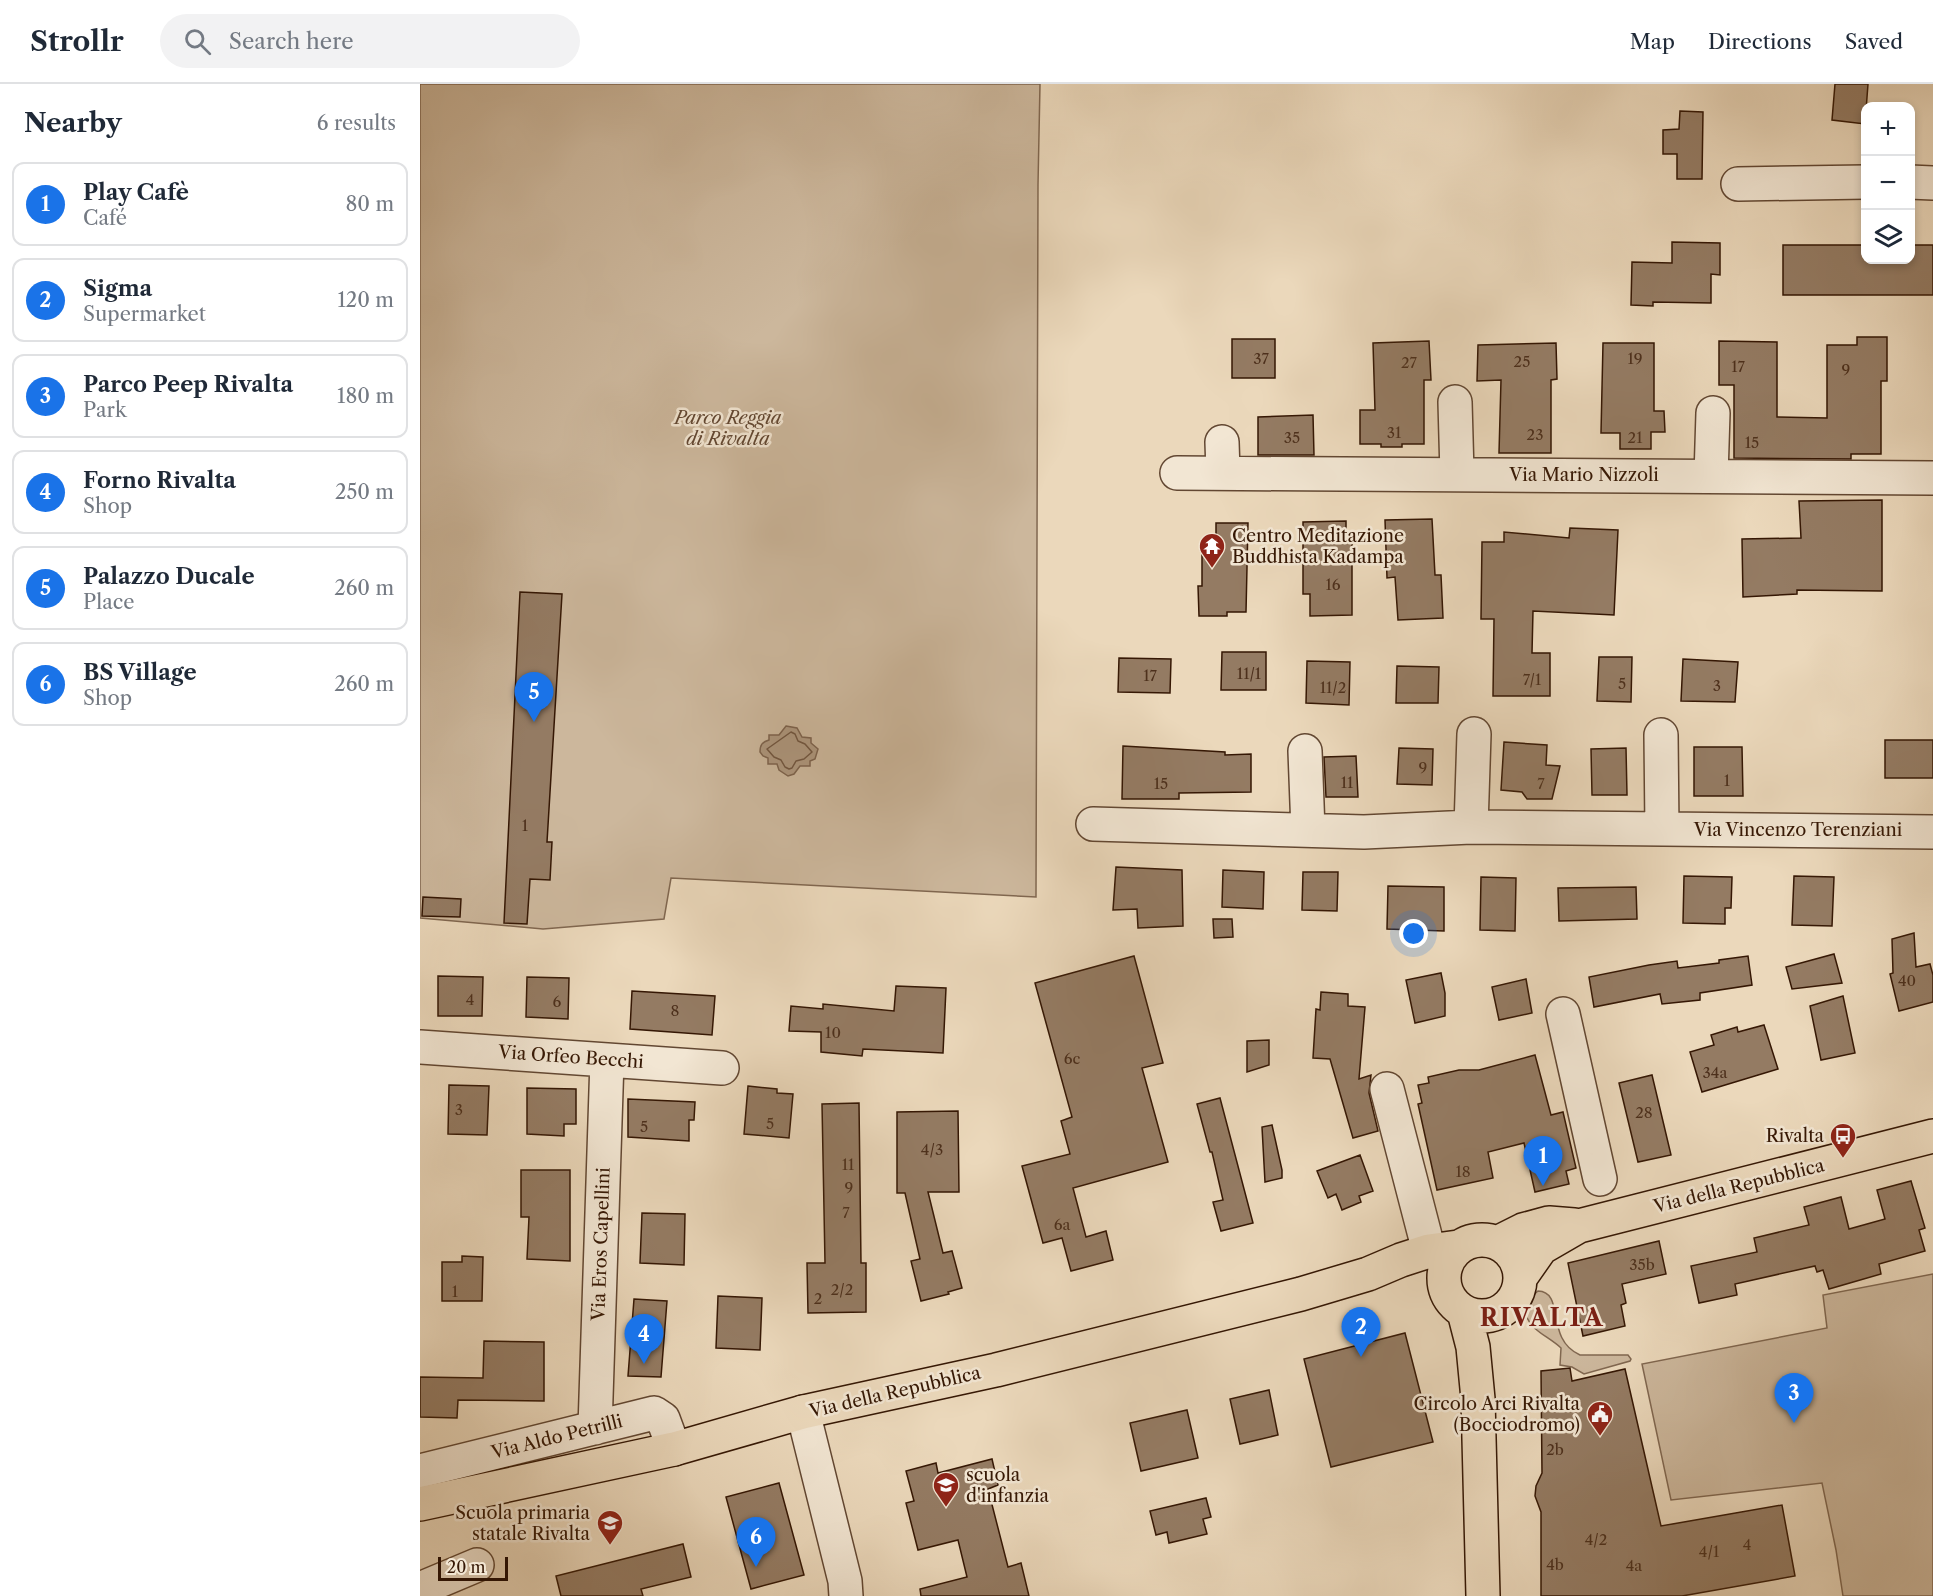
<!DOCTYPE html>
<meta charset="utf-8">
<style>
:root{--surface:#fff;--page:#f2f2f3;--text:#1f2937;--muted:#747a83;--line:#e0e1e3;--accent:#1a73e8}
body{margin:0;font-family:"Libre Caslon Text",serif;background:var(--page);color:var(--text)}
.controls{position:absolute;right:18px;top:18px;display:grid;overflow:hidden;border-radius:12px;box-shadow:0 3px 9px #0003}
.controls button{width:54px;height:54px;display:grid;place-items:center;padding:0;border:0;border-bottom:2px solid var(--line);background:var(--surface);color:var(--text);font:30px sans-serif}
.scale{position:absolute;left:18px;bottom:15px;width:70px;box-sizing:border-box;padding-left:6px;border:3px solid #351704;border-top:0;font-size:16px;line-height:21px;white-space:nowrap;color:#351704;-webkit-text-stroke:4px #f2e6d3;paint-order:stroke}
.you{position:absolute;left:994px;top:850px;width:21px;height:21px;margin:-15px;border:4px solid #fff;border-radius:50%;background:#1a73e8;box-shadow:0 0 0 9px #1a73e833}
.badge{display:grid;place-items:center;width:39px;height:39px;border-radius:50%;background:var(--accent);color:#fff;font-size:20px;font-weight:700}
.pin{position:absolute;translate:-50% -50px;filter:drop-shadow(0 2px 3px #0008)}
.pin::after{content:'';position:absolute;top:32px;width:21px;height:18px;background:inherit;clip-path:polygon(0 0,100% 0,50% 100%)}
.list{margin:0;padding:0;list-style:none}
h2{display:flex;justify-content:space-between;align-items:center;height:78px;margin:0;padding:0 24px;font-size:26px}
h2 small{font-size:20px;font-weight:400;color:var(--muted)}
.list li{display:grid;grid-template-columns:39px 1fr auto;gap:18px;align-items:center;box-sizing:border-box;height:84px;margin:0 12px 12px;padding:0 12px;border:2px solid var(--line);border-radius:12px}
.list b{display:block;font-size:22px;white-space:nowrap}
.list p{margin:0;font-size:20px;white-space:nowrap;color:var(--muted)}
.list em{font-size:20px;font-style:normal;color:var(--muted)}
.icon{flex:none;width:33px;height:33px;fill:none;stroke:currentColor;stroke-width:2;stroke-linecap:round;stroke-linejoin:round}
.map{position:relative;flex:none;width:1513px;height:1512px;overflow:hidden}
header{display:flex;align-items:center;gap:36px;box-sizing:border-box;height:84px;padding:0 30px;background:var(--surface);border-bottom:2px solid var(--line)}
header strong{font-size:28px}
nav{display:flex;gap:33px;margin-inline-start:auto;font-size:21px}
.search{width:420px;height:54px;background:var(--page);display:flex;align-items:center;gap:15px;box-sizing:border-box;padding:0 21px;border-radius:33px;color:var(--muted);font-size:22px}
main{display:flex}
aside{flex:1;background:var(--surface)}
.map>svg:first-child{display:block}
.green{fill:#ccb79c;stroke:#806750;stroke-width:1.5}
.water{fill:#ad967d;stroke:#7d634d;stroke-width:1.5}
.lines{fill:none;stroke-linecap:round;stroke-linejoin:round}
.shore{stroke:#715640;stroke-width:1.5}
.building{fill:#947b63;stroke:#351704;stroke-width:1.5}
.minor-casing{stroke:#624732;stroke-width:36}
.major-casing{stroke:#351704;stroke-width:36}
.minor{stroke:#f2e6d3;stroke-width:33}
.major{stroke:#ebd8bb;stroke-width:33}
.labels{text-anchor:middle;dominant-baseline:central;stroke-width:5;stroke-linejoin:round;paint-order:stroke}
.number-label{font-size:15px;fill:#4d301c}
.park-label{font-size:18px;font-style:italic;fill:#624732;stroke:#f2e6d3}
.street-label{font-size:18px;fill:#351704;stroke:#f2e6d3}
.poi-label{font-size:18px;fill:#351704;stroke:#f2e6d3;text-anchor:end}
.district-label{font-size:24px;font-weight:bold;letter-spacing:1.5px;fill:#7a1f14;stroke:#f2e6d3}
</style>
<header>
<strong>Strollr</strong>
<div class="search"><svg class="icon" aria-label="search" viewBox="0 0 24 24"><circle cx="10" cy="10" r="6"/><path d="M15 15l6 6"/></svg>Search here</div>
<nav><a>Map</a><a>Directions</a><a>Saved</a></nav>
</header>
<main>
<aside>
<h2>Nearby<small>6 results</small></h2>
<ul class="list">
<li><span class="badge">1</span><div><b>Play Cafè</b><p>Café</p></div><em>80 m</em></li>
<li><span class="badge">2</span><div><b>Sigma</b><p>Supermarket</p></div><em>120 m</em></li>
<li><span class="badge">3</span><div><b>Parco Peep Rivalta</b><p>Park</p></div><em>180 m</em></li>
<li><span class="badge">4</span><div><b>Forno Rivalta</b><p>Shop</p></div><em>250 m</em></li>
<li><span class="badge">5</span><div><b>Palazzo Ducale</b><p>Place</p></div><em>260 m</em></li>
<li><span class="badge">6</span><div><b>BS Village</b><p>Shop</p></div><em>260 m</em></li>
</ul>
</aside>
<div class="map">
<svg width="1513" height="1512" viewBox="0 0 1513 1512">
<rect width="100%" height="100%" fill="#ebd8bb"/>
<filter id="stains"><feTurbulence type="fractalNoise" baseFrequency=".00333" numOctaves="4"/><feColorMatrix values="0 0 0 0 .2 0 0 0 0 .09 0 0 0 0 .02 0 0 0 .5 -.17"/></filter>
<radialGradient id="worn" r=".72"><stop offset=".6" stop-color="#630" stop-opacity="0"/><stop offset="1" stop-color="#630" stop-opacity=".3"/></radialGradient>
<!-- green -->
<path class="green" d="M 0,0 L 620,0 L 618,101 L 616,813 L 251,794 L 244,835 L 123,845 L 0,834 Z
M 1513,1190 L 1513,1512 L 1423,1512 L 1416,1466 L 1402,1399 L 1251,1416 L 1222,1280 L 1407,1244 L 1403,1211 Z
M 1118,1207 C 1146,1208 1124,1255 1160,1271 L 1208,1271 L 1211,1275 L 1210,1277 L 1164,1290 L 1152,1283 L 1140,1281 L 1141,1264 C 1128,1252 1113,1248 1106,1232 L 1109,1215 Z"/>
<!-- water -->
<path class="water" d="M 366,642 L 377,644 L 382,653 L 391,654 L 391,659 L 398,665 L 395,675 L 390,677 L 390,682 L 380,682 L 374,690 L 368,692 L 359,686 L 357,680 L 348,680 L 348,674 L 343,672 L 340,668 C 340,661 342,658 349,656 L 349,651 L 359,651 Z"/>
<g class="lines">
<!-- shore -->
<path class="shore" d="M 371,648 L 375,650 L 378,657 L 385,660 L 392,668 L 384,675 L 376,677 L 372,684 L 369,685 L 365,683 L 361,676 L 354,673 L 347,665 Z"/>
</g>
<!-- building -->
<path class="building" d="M 1415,0 L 1448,0 L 1445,40 L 1412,36 Z
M 1260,27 L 1283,28 L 1282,95 L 1257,95 L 1257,70 L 1243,70 L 1243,46 L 1259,45 Z
M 1252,158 L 1300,159 L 1300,191 L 1291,190 L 1291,219 L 1233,218 L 1233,222 L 1211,221 L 1212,178 L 1252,179 Z
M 1363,161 L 1446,161 L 1446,176 L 1491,176 L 1491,161 L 1513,161 L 1513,211 L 1363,211 Z
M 1437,253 L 1467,253 L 1467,297 L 1461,297 L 1461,370 L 1431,370 L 1431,375 L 1314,374 L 1314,301 L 1299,301 L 1299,257 L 1357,258 L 1357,333 L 1407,334 L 1407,261 L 1437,261 Z
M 812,255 L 855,255 L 855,294 L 812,294 Z
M 1009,257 L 1011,296 L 1004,296 L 1004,360 L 982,360 L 982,363 L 961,363 L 961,360 L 940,360 L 940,326 L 955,326 L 953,259 Z
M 1136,259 L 1137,295 L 1131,296 L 1131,369 L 1079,369 L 1081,296 L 1057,297 L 1058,261 Z
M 1183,259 L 1234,259 L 1234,327 L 1244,327 L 1245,348 L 1231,348 L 1231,365 L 1200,365 L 1200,349 L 1181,349 Z
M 893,331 L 894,371 L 838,371 L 838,333 Z
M 1462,416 L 1462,507 L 1377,506 L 1377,510 L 1323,513 L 1322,455 L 1381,454 L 1379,417 Z
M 1012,435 L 1015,491 L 1021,491 L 1023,534 L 978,536 L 975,493 L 967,494 L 965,436 Z
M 926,437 L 926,459 L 932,459 L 932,531 L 890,532 L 890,510 L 883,510 L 883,438 Z
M 796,439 L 828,439 L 826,528 L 807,528 L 807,532 L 779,532 L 778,502 L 782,502 L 782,467 L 796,467 Z
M 1150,444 L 1198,446 L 1194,531 L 1113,527 L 1112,569 L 1130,569 L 1130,612 L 1073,612 L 1074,535 L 1061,535 L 1062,458 L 1084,458 L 1084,448 L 1149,454 Z
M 100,508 L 142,510 L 127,758 L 132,758 L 130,796 L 110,795 L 107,840 L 84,839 Z
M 802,568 L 846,568 L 846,606 L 801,606 Z
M 1179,573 L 1212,573 L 1211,618 L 1177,617 Z
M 699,574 L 751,575 L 750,609 L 698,608 Z
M 1263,575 L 1318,578 L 1315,618 L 1261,617 Z
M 887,577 L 930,578 L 929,621 L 886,619 Z
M 977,582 L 1019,583 L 1018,619 L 976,619 Z
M 1465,656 L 1513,656 L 1513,694 L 1465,694 Z
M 1084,658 L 1127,661 L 1126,681 L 1140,682 L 1132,715 L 1107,715 L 1102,708 L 1081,706 Z
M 703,662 L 805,668 L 805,671 L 831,670 L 831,708 L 759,709 L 759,715 L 702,715 Z
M 1274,663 L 1322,663 L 1323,712 L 1274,712 Z
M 979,664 L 1013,665 L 1012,701 L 977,700 Z
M 1206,664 L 1207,711 L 1172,711 L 1171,665 Z
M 936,672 L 938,713 L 906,713 L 904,673 Z
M 696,783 L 762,786 L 763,842 L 718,844 L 717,825 L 693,826 Z
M 803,786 L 844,788 L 843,825 L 802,823 Z
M 883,788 L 918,788 L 917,827 L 882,826 Z
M 1264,792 L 1312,793 L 1311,824 L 1305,824 L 1305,840 L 1263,839 Z
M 1374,792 L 1414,793 L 1412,842 L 1372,841 Z
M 1061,793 L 1096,794 L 1095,847 L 1060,846 Z
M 968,802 L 1024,803 L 1024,847 L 967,845 Z
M 1216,803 L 1217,835 L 1139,837 L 1138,804 Z
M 3,813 L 41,815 L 40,833 L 2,832 Z
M 793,835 L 812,835 L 813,853 L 794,854 Z
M 1494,849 L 1496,883 L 1510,880 L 1513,891 L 1513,918 L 1479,927 L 1470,890 L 1473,889 L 1472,855 Z
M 1414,870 L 1422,899 L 1372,905 L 1366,883 Z
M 714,872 L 743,979 L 722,984 L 748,1078 L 653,1104 L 666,1153 L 686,1147 L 693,1176 L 651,1187 L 642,1154 L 623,1159 L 602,1082 L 650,1070 L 641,1037 L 652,1033 L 615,899 Z
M 1328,872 L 1332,901 L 1280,909 L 1280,916 L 1242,920 L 1240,910 L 1174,923 L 1169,893 L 1229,881 L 1257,877 L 1258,884 L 1299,879 L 1299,876 Z
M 1021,889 L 1025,909 L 1025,932 L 995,939 L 986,896 Z
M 18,892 L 63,893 L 62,932 L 18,932 Z
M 107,893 L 149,894 L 148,935 L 106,933 Z
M 1106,895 L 1112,929 L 1079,936 L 1072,903 Z
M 476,902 L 526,904 L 523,969 L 443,965 L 442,972 L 401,968 L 401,948 L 369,947 L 371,922 L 403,925 L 403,920 L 474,927 Z
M 212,907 L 295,912 L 292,951 L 210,945 Z
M 901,908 L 928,910 L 928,922 L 945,923 L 939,995 L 951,991 L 949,1009 L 958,1047 L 933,1054 L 910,975 L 893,974 L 896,925 L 900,926 Z
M 1423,912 L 1435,969 L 1401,976 L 1390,922 Z
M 1344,941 L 1358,985 L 1282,1008 L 1270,968 L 1294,961 L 1291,951 L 1317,943 L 1318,948 Z
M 849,956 L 849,981 L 827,988 L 827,957 Z
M 1115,971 L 1131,1031 L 1143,1028 L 1156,1084 L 1146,1087 L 1149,1100 L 1115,1108 L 1104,1059 L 1068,1068 L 1073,1094 L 1017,1106 L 998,1020 L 1002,1019 L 998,1001 L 1009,999 L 1008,993 L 1039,986 L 1059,986 Z
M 1232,991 L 1251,1071 L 1218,1078 L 1199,999 Z
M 29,1001 L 69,1002 L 67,1051 L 28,1050 Z
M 328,1002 L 357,1005 L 357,1009 L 373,1010 L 369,1054 L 324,1050 Z
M 107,1004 L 156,1005 L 156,1040 L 144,1040 L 144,1052 L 107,1050 Z
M 800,1014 L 833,1139 L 801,1147 L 793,1118 L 803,1116 L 792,1068 L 790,1068 L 777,1020 Z
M 208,1015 L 275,1018 L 274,1036 L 269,1036 L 269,1057 L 208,1053 Z
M 439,1019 L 441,1179 L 446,1179 L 446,1228 L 388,1229 L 387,1179 L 405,1179 L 402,1020 Z
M 538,1027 L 539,1108 L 508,1108 L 523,1169 L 532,1167 L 542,1204 L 528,1208 L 529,1210 L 501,1217 L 491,1177 L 500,1175 L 485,1109 L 477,1109 L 477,1028 Z
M 852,1041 L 862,1086 L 862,1094 L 845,1098 L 842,1043 Z
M 940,1071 L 953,1107 L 939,1112 L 941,1118 L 922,1126 L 916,1110 L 908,1114 L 897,1087 Z
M 101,1086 L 150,1086 L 150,1177 L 107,1175 L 109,1133 L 101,1133 Z
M 1491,1097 L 1505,1144 L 1499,1146 L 1505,1167 L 1459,1180 L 1461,1190 L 1409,1205 L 1403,1186 L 1397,1188 L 1395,1182 L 1315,1200 L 1317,1211 L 1279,1219 L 1271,1182 L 1337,1168 L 1334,1154 L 1389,1141 L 1384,1123 L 1421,1113 L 1429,1145 L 1465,1135 L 1457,1106 Z
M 222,1129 L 265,1130 L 264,1181 L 220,1179 Z
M 1239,1157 L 1246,1190 L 1202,1200 L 1206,1219 L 1201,1221 L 1205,1242 L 1163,1252 L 1148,1179 Z
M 42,1172 L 63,1173 L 62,1217 L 22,1217 L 22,1178 L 42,1178 Z
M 298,1212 L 342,1214 L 340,1266 L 296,1264 Z
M 214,1215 L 247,1217 L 241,1293 L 208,1292 Z
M 985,1249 L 1013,1358 L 911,1383 L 884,1275 Z
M 64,1257 L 124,1258 L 124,1317 L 38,1316 L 37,1334 L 0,1333 L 0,1293 L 63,1294 Z
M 1150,1284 L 1152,1297 L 1205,1285 L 1241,1442 L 1362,1421 L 1375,1492 L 1262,1512 L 1121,1512 L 1121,1428 L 1115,1412 L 1116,1402 L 1122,1389 L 1121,1287 Z
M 849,1306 L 858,1351 L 820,1360 L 810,1315 Z
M 767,1326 L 778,1374 L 721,1387 L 710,1339 Z
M 572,1375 L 578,1401 L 568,1405 L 588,1483 L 601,1479 L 609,1512 L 501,1512 L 500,1505 L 547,1493 L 538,1456 L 498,1466 L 486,1419 L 494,1417 L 486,1387 L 516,1379 L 518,1389 Z
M 359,1399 L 384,1491 L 331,1505 L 306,1413 Z
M 786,1414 L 791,1433 L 783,1435 L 787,1450 L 749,1459 L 747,1448 L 736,1451 L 730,1427 Z
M 263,1460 L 271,1493 L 221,1505 L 223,1512 L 141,1512 L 136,1492 Z"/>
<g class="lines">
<!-- minor casing -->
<g class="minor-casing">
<path id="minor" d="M 1490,98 L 1513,99
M 1318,100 L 1446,98
M 1035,318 L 1037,390
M 802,358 L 803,388
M 757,389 L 1513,394
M 1291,392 L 1293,329
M 1241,651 L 1242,745
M 885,667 L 888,746
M 673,740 L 944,748 L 1051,743 L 1513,748
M 1051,743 L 1054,650
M 1143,930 L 1180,1095
M 0,963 L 302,984
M 967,1005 L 1009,1167
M 383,1328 L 425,1497 L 426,1512
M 175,1344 L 187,976
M 0,1387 L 234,1329 L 243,1335 L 254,1365
M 0,1505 L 57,1481"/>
</g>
<!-- major casing -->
<g class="major-casing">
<path id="major" d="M1024 1194a38 38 0 1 1 76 0a38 38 0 1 1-76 0Z
M 1077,1159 L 1103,1146 L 1129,1139 L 1154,1141
M 1100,1194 L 1121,1164 L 1159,1142 L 1513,1052
M 1044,1228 L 1053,1263 L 1058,1315 L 1063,1512
M 0,1420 L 254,1365 L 383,1328 L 576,1286 L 881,1210 L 948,1190 L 981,1176 L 1009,1167 L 1038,1163"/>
</g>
<!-- minor -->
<use href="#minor" class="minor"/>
<!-- major -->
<use href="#major" class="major"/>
</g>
<!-- icons -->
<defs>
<g id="temple-pin" transform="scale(1.35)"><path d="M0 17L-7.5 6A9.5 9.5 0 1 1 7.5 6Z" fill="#8f2418" stroke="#f2e6d3"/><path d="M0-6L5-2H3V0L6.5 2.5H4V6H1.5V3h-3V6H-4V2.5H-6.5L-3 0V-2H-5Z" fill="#fff"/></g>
<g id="bus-pin" transform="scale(1.35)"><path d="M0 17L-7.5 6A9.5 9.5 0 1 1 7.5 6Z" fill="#8f2418" stroke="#f2e6d3"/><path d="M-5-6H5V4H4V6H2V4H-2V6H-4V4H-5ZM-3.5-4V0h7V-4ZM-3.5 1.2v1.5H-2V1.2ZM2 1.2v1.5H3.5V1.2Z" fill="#fff"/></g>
<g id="civic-pin" transform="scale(1.35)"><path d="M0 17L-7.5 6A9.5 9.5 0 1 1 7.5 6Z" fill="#8f2418" stroke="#f2e6d3"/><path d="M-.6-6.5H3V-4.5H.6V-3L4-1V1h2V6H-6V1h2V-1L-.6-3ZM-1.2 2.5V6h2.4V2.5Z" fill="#fff"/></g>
<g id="school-pin" transform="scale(1.35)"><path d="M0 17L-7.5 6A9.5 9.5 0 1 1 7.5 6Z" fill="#8f2418" stroke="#f2e6d3"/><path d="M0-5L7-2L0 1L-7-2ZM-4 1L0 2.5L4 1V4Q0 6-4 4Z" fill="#fff"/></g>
</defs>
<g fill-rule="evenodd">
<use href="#temple-pin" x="792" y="462"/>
<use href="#bus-pin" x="1423" y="1052"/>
<use href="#civic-pin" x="1180" y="1330"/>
<use href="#school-pin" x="526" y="1401"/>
<use href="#school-pin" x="190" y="1439"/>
</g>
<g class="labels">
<!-- number labels -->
<g class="number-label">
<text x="841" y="274">37</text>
<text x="1215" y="274">19</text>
<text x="1102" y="277">25</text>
<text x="989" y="278">27</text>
<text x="1318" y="282">17</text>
<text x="1426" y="285">9</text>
<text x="974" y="348">31</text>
<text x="1115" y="350">23</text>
<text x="872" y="353">35</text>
<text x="1215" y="353">21</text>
<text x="1332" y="358">15</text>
<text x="913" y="500">16</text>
<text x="829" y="589">11/1</text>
<text x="730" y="591">17</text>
<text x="1112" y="595">7/1</text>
<text x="1202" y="599">5</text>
<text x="1297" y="601">3</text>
<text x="913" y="603">11/2</text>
<text x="1003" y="683">9</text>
<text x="1307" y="696">1</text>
<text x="927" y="698">11</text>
<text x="741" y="699">15</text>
<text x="1121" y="699">7</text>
<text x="105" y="741">1</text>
<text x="1487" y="896">40</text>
<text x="50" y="915">4</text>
<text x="137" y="917">6</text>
<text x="255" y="926">8</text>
<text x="413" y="948">10</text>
<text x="652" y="974">6c</text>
<text x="1295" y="988">34a</text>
<text x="39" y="1025">3</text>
<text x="1224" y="1028">28</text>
<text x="350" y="1039">5</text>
<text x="224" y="1042">5</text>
<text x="512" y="1065">4/3</text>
<text x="428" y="1080">11</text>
<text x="1043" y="1087">18</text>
<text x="429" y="1103">9</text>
<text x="426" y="1128">7</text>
<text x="642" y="1140">6a</text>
<text x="1222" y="1180">35b</text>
<text x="422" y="1205">2/2</text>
<text x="35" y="1207">1</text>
<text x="398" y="1214">2</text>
<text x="1135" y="1365">2b</text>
<text x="1176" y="1455">4/2</text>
<text x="1327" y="1460">4</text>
<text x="1289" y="1467">4/1</text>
<text x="1135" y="1480">4b</text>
<text x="1214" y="1481">4a</text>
</g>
<!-- park labels -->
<g class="park-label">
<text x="308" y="334">Parco Reggia<tspan x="308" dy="21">di Rivalta</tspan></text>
</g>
<!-- street labels -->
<g class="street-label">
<text x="1164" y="391">Via Mario Nizzoli</text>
<text x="1378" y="746">Via Vincenzo Terenziani</text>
<text transform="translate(151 973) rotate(4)">Via Orfeo Becchi</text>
<text transform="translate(1319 1102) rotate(-14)">Via della Repubblica</text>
<text transform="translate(181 1160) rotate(-88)">Via Eros Capellini</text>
<text transform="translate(475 1308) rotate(-13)">Via della Repubblica</text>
<text transform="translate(137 1353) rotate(-14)">Via Aldo Petrilli</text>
</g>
<!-- poi labels -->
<g class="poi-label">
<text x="812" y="452" text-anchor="start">Centro Meditazione<tspan x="812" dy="21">Buddhista Kadampa</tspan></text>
<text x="1404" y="1052">Rivalta</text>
<text x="1160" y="1320">Circolo Arci Rivalta<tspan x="1160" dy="21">(Bocciodromo)</tspan></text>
<text x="546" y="1391" text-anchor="start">scuola<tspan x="546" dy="21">d'infanzia</tspan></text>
<text x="170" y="1429">Scuola primaria<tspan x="170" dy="21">statale Rivalta</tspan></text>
</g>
<!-- district labels -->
<g class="district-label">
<text x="1122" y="1233">RIVALTA</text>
</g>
</g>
<rect width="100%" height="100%" filter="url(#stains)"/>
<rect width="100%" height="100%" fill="url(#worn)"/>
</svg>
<div class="controls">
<button>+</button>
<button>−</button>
<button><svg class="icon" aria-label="layers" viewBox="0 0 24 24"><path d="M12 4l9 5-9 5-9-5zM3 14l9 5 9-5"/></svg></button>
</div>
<div class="scale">20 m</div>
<div class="you"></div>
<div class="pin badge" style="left:1123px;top:1102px">1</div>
<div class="pin badge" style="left:941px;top:1273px">2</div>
<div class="pin badge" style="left:1374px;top:1339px">3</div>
<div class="pin badge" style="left:224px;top:1280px">4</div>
<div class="pin badge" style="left:114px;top:638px">5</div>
<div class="pin badge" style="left:336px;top:1483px">6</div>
</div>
</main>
